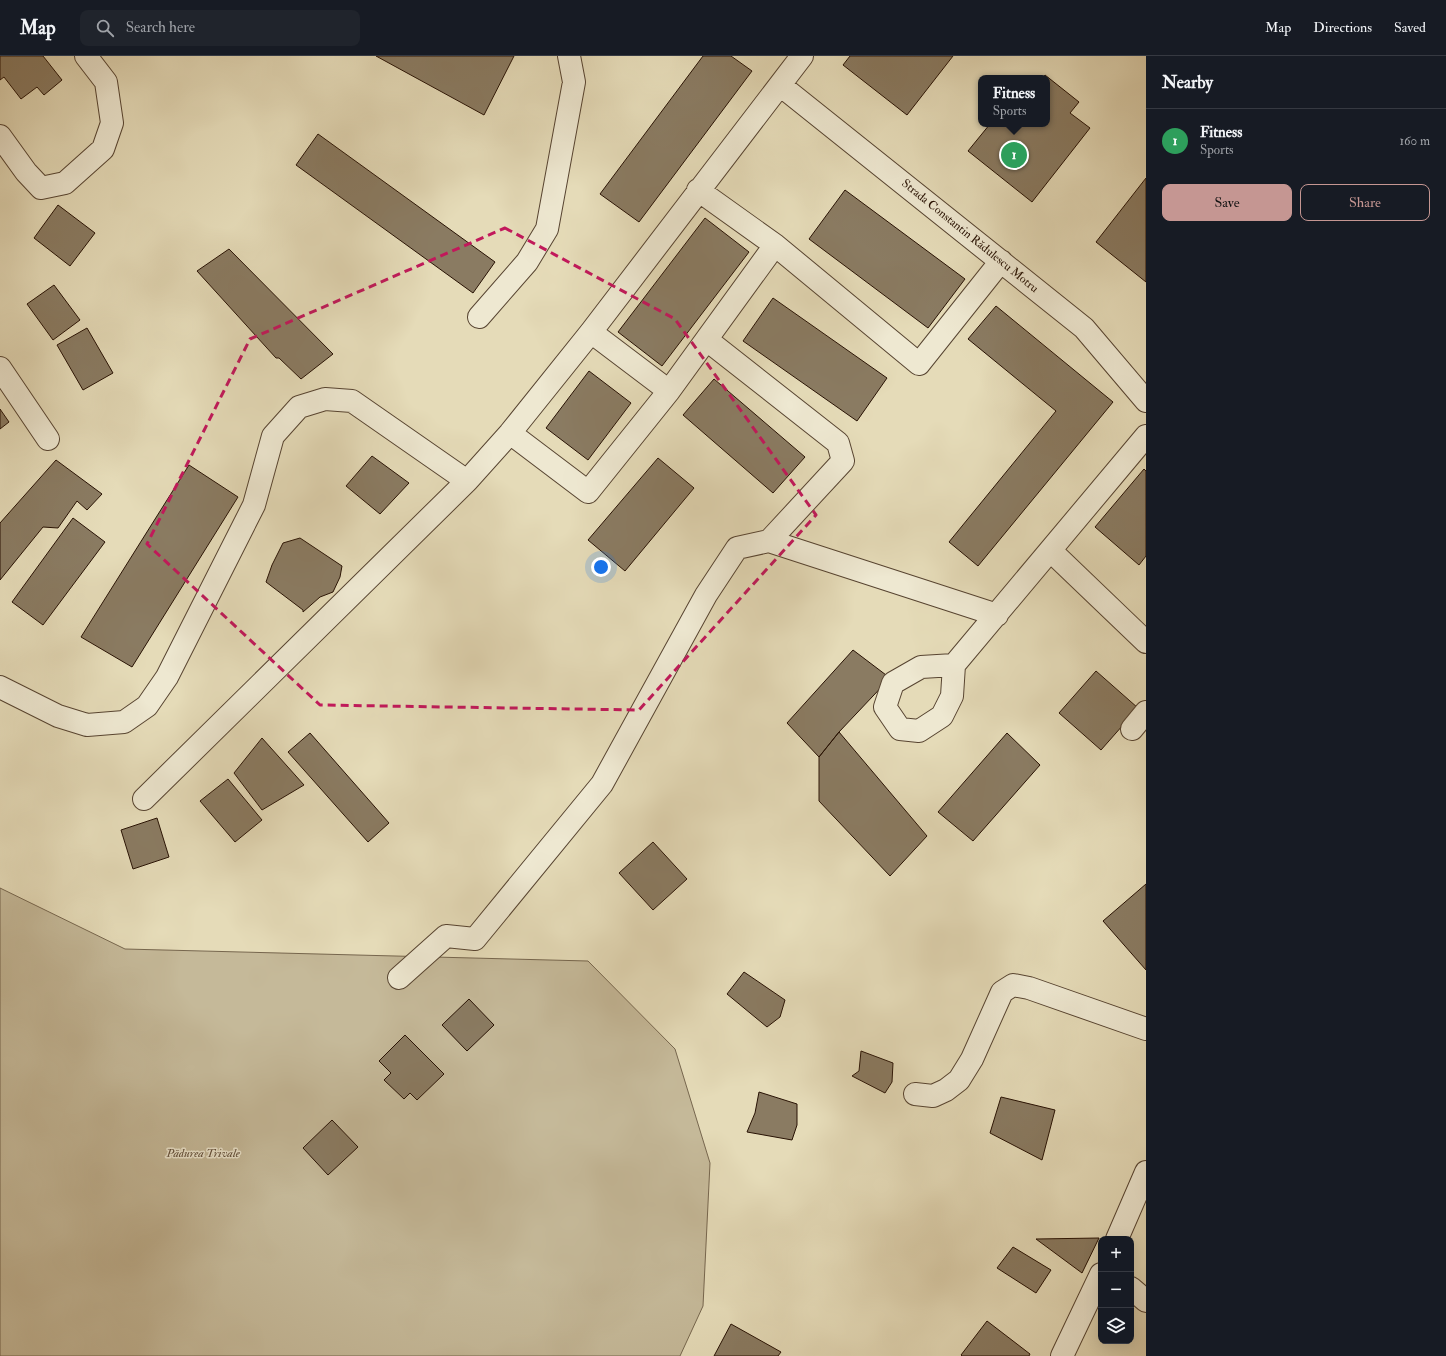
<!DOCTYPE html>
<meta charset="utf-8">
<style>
:root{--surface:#171b24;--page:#20242c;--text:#f1f3f6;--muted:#9ea1a6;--line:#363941;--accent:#c59692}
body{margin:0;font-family:"IM FELL Double Pica",serif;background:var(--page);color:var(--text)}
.controls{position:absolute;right:12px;bottom:12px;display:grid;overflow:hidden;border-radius:8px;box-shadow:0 4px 16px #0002}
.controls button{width:36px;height:36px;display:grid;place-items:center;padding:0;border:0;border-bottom:1px solid var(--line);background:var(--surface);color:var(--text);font:20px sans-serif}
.you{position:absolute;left:601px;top:511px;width:14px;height:14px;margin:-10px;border:3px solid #fff;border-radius:50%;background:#1a73e8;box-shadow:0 0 0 6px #1a73e833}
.badge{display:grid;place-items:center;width:26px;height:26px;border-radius:50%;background:var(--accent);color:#fff;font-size:13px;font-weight:700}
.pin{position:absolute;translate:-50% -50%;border:2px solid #fff;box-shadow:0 1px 4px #0006}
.popup{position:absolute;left:978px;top:19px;width:72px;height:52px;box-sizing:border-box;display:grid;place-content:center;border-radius:8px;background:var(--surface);filter:drop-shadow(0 1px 3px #0005);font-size:13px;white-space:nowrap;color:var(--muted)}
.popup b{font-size:15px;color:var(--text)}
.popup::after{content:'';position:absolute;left:50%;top:100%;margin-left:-8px;border:8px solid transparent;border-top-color:var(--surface)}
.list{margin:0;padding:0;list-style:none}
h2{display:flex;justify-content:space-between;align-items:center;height:52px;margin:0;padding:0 16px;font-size:17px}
h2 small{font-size:13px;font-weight:400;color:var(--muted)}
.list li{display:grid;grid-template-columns:26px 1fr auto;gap:12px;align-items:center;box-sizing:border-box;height:64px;padding:0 16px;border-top:1px solid var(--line)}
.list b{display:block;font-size:15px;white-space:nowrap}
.list p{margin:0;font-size:13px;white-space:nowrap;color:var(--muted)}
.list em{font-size:13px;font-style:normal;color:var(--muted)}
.actions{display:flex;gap:8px;padding:12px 16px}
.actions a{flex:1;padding:9px 0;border:1px solid var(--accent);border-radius:8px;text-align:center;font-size:14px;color:var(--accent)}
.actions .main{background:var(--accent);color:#111}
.icon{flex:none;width:22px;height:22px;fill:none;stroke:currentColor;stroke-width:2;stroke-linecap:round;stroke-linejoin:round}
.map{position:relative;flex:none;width:1146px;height:1300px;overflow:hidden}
header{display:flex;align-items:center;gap:24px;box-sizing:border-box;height:56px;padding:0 20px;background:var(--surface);border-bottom:1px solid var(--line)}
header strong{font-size:19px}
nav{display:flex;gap:22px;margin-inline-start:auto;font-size:14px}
.search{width:280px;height:36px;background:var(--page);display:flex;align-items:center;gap:10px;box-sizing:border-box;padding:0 14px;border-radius:8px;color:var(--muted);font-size:15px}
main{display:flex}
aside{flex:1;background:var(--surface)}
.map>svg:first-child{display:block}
.green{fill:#c5b999;stroke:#76664e}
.building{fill:#8a7b62;stroke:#281204}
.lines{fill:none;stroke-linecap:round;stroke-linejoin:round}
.minor-casing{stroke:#574431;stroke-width:24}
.minor{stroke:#eee8d1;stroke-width:22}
.marked{fill:none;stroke:#c2185b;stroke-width:3;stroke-dasharray:8 5;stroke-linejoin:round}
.labels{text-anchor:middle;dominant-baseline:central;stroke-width:3;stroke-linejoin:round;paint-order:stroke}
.street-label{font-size:12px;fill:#281204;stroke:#eee8d1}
.park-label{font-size:12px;font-style:italic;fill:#5f4c38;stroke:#eee8d1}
</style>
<header>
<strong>Map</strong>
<div class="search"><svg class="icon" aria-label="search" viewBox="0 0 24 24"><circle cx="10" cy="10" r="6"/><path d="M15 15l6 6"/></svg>Search here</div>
<nav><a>Map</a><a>Directions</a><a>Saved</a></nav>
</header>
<main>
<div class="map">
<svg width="1146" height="1300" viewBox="0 0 1146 1300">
<rect width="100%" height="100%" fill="#e5dbb8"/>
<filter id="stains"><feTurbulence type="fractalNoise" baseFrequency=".005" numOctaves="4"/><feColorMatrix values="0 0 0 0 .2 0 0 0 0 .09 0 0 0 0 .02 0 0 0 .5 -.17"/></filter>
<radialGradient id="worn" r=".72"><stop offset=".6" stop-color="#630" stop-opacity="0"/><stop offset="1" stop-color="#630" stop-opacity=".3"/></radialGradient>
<!-- green -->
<path class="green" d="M 0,832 L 125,893 L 588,905 L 675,993 L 710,1107 L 703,1250 L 680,1300 L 0,1300 Z"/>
<!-- building -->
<path class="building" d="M 0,0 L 43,0 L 62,24 L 44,39 L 37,31 L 21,43 L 4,21 L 0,24 Z
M 376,0 L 514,0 L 484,59 Z
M 703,0 L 731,0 L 752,15 L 639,166 L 600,138 Z
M 850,0 L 953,0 L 907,59 L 843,9 Z
M 1045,19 L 1079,46 L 1070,57 L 1090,72 L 1032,146 L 968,95 L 990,68 L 1047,68 L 1047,22 L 1043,22 Z
M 318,78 L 495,206 L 473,237 L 296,109 Z
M 1146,122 L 1146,226 L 1096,186 Z
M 845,134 L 965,223 L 928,272 L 809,183 Z
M 58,149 L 95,177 L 70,210 L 34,182 Z
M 705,162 L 749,196 L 662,310 L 618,276 Z
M 229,193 L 333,298 L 301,323 L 279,302 L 276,302 L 197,215 Z
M 54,229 L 80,264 L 53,284 L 27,248 Z
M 773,242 L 887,322 L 857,365 L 743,285 Z
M 996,250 L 1113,346 L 978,510 L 949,486 L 1056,355 L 968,283 Z
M 87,272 L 113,317 L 83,334 L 57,289 Z
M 589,315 L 631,347 L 588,404 L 546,372 Z
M 714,323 L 805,401 L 773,437 L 683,359 Z
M 0,353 L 9,366 L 0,373 Z
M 372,400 L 409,427 L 380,458 L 346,430 Z
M 658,402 L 694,432 L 625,515 L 588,484 Z
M 56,404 L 102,438 L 87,454 L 77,445 L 58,472 L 43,471 L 0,524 L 0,467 Z
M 189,409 L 238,441 L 132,611 L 81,581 Z
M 1144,413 L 1146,415 L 1146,500 L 1139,509 L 1095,471 Z
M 73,462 L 105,486 L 43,569 L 12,546 Z
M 300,482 L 342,510 L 340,521 L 333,536 L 320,541 L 303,556 L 303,554 L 266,526 L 272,509 L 283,487 Z
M 853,594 L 890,622 L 839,676 L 819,701 L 787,667 Z
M 1096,615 L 1138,652 L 1101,694 L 1059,657 Z
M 839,676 L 927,780 L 890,820 L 819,745 L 819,701 Z
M 310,677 L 389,767 L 368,786 L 288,696 Z
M 1007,677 L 1040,709 L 973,785 L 938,756 Z
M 262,682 L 304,729 L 262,754 L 234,717 Z
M 228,723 L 262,764 L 235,786 L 200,745 Z
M 157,762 L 169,801 L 133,813 L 121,774 Z
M 653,786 L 687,823 L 653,854 L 619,817 Z
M 1146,828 L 1146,914 L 1103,865 Z
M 744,916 L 785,944 L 780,961 L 767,971 L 727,938 Z
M 469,943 L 494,969 L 467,995 L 442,969 Z
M 405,979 L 444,1018 L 417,1044 L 410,1037 L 404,1043 L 384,1024 L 391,1017 L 379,1005 Z
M 861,995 L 893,1007 L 892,1026 L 885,1037 L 852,1020 L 859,1015 Z
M 759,1036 L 797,1048 L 797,1069 L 792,1084 L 747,1076 L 755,1057 Z
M 1001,1041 L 1055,1054 L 1042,1104 L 990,1077 Z
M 332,1064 L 358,1091 L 328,1119 L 303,1092 Z
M 1099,1182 L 1082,1217 L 1036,1183 Z
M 1013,1191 L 1051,1214 L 1036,1237 L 997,1212 Z
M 987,1265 L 1030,1298 L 1029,1300 L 962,1300 L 961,1299 Z
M 731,1268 L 781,1296 L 778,1300 L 714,1300 Z"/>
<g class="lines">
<!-- minor casing -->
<g class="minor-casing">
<path id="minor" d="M 780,29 L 1084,272 L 1146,345
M 0,80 L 26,116 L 41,132 L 65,127 L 103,93 L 112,67 L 106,26 L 86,0
M 775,189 L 919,308 L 1001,205
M 479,261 L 527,206 L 547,173 L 574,26 L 569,0
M 591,276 L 669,335
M 707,284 L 838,387 L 843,405 L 769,485
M 0,312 L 48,383
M 510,377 L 588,436 L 669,335 L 775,189 L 698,134
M 1051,495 L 1146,586
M 954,609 L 921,611 L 893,627 L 885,651 L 900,673 L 919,675 L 942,660 L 952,640 L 954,609 L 1146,380
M 0,631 L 58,660 L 87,669 L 124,666 L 147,650 L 167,621 L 254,449 L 273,380 L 299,351 L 325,343 L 352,345 L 467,425 L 510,377 L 591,276 L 802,0
M 1132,673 L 1146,656
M 144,743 L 467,425
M 399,922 L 446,880 L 475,883 L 602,728 L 706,539 L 737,492 L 769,485 L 997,559
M 915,1038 L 933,1040 L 946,1034 L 959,1024 L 972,1003 L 1002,936 L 1013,929 L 1029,932 L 1146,973
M 1117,1183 L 1146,1116
M 1131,1232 L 1146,1245
M 1062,1300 L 1101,1218"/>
</g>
<!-- minor -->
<use href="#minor" class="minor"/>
</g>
<!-- marked area -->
<path class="marked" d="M 505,172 L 675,263 L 816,459 L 639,654 L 320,649 L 147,488 L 250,283 Z"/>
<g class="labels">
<!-- street labels -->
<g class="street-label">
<text transform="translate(970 180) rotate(39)">Strada Constantin Rădulescu Motru</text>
</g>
<!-- park labels -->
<g class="park-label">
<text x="203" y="1097">Pădurea Trivale</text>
</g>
</g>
<rect width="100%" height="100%" filter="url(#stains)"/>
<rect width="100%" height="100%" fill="url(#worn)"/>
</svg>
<div class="controls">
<button>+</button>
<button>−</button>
<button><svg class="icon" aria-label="layers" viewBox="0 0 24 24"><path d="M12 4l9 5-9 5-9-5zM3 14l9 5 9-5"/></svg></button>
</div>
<div class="you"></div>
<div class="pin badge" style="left:1014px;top:99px;background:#2e9e5b">1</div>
<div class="popup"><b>Fitness</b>Sports</div>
</div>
<aside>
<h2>Nearby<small></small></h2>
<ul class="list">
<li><span class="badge" style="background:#2e9e5b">1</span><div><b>Fitness</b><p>Sports</p></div><em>160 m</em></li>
</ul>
<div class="actions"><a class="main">Save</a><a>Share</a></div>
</aside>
</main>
